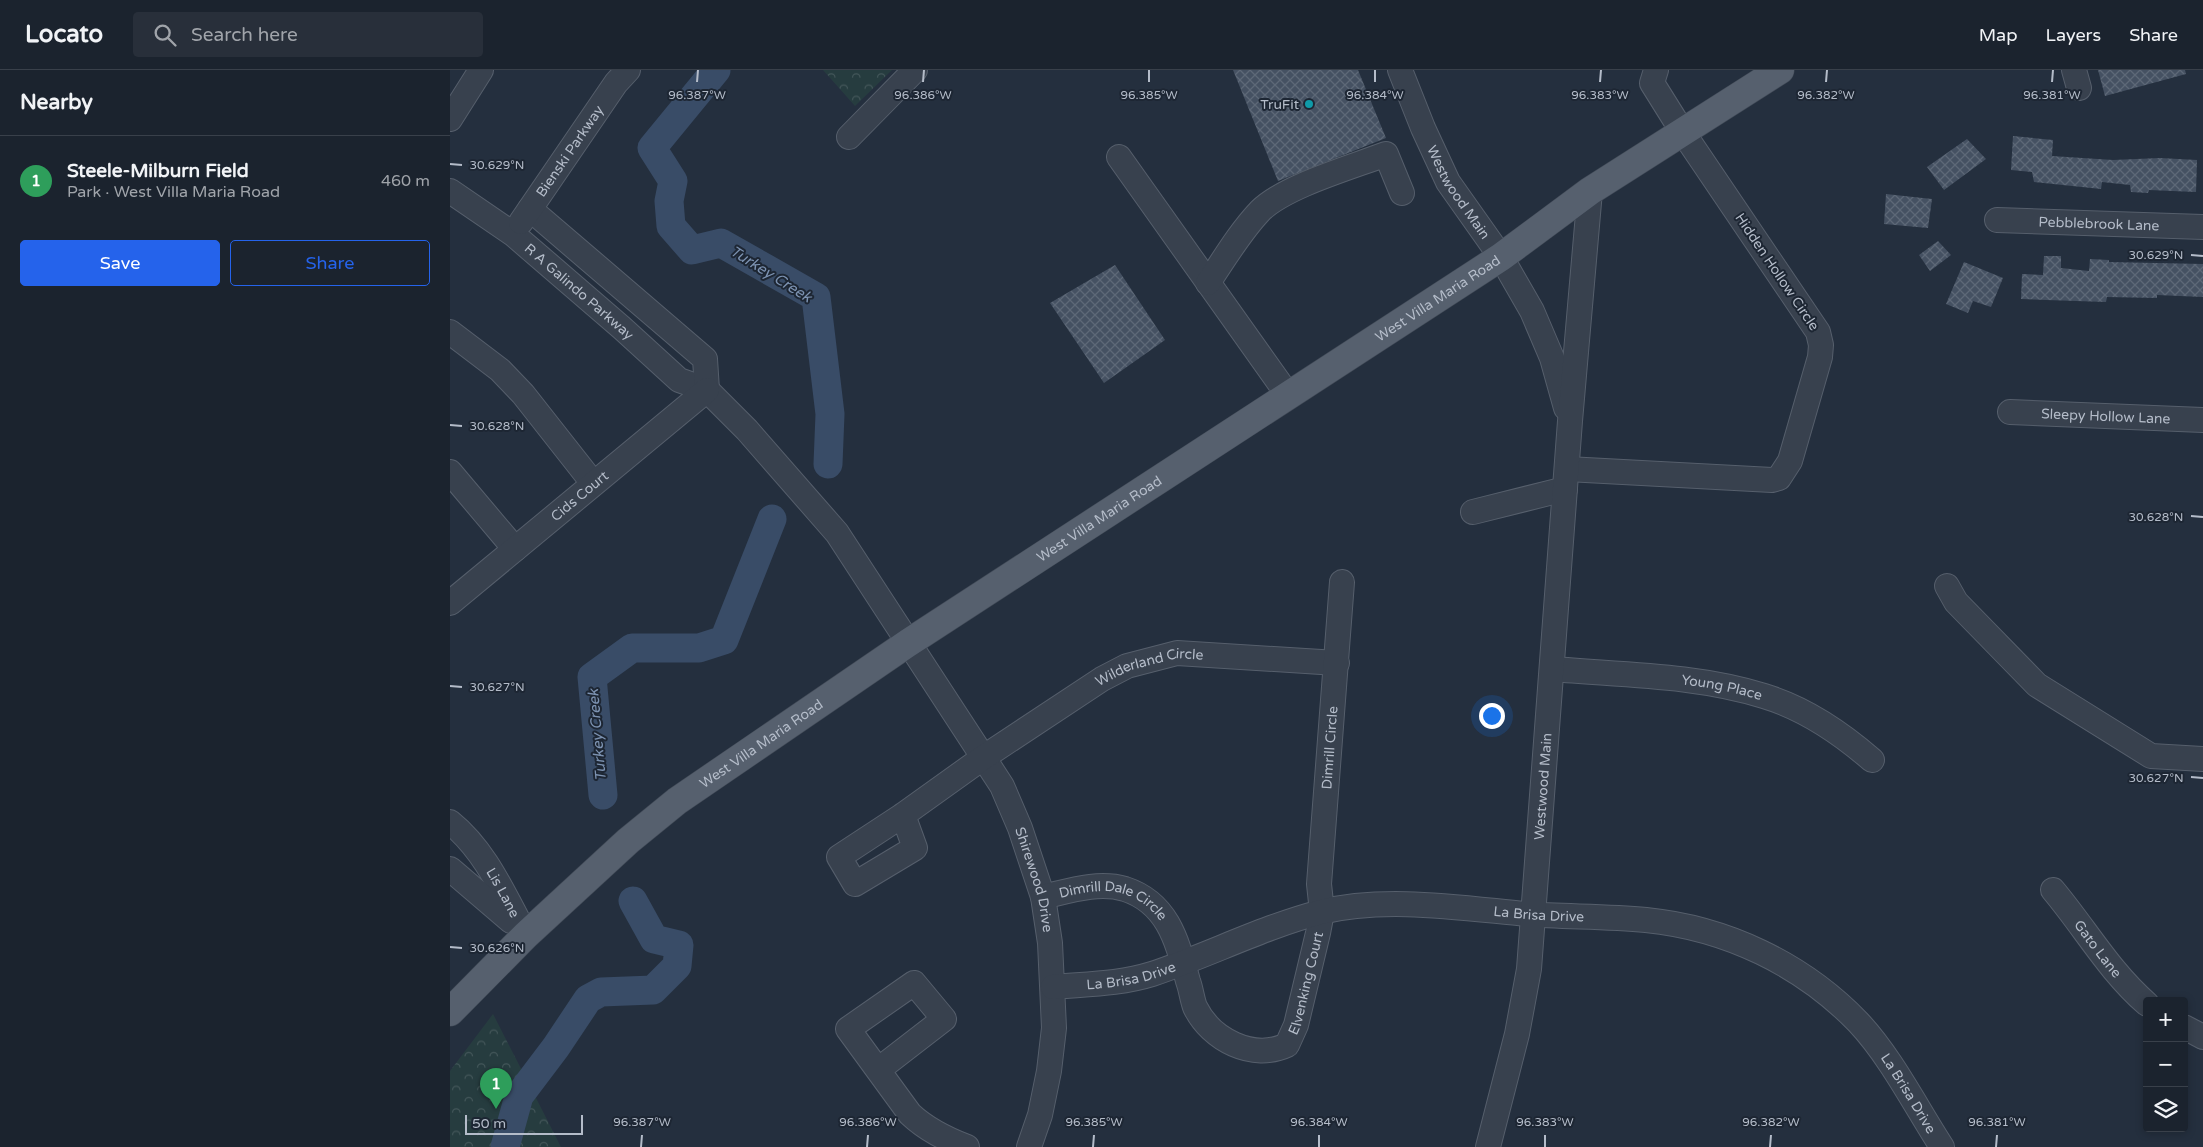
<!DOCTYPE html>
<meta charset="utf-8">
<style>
:root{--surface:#1b232e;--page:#282f3a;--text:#f1f3f6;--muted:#a0a4aa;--line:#39404a;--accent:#2563eb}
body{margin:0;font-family:"Varela Round",sans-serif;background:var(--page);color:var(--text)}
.controls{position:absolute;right:15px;bottom:15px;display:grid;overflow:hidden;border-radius:5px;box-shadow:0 2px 8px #0003}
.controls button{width:45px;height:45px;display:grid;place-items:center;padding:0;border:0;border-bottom:1px solid var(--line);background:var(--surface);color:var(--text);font:25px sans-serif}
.scale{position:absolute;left:15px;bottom:12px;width:118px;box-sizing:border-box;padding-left:5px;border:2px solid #b4bcc9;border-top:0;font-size:14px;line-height:18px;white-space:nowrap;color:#b4bcc9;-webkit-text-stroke:4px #1d2633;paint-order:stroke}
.you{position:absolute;left:1041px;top:645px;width:18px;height:18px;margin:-12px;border:4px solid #fff;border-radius:50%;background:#1a73e8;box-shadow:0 0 0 8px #1a73e833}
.badge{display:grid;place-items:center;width:32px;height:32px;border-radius:50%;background:var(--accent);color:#fff;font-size:16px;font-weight:700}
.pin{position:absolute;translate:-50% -41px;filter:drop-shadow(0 1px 2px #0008)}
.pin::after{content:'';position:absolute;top:26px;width:18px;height:15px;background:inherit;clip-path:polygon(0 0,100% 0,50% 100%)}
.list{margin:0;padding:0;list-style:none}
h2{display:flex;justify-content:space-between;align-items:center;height:65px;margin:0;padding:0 20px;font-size:21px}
h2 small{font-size:16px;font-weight:400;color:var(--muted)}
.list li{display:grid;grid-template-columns:32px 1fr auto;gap:15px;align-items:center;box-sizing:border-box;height:90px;padding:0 20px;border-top:1px solid var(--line)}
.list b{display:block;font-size:19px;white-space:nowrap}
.list p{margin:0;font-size:16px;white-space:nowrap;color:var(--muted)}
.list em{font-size:16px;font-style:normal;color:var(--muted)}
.actions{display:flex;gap:10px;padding:15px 20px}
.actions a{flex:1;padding:11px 0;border:1px solid var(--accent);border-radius:5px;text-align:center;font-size:18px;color:var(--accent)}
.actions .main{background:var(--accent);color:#fff}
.icon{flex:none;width:28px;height:28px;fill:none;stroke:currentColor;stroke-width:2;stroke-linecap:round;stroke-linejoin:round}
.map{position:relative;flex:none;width:1753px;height:1077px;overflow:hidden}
header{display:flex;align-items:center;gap:30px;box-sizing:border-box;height:70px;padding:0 25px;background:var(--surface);border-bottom:1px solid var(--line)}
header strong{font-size:24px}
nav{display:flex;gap:28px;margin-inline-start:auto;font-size:18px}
.search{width:350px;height:45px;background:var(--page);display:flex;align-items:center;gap:12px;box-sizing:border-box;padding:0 18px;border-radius:5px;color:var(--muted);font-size:19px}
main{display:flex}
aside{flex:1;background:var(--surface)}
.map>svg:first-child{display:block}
.forest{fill:url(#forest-crowns)}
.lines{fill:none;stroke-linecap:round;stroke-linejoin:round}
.river{stroke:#394c67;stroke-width:29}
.building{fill:url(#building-cross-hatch)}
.minor-casing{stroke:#565f6c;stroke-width:26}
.major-casing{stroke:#414a57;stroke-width:29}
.minor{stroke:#38414e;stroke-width:24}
.major{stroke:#56606e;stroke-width:28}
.ticks{fill:none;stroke:#b4bcc9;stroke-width:2}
.culture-dot{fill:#0f9aa8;stroke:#1d2633;stroke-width:2}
.labels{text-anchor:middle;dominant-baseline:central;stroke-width:4;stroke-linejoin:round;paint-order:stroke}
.poi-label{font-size:14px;fill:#b4bcc9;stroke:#1d2633;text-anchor:end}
.street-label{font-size:14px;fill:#b4bcc9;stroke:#1d2633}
.water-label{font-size:15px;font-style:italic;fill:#7c92b1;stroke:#1d2633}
.ticks-label{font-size:12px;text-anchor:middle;fill:#b4bcc9;stroke:#1d2633;stroke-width:4;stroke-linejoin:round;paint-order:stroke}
</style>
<header>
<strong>Locato</strong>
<div class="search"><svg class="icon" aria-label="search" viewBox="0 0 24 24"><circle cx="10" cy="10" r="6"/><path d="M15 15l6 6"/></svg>Search here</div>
<nav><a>Map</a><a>Layers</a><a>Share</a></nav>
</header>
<main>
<aside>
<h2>Nearby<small></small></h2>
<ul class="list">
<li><span class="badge" style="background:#2e9e5b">1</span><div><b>Steele-Milburn Field</b><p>Park · West Villa Maria Road</p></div><em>460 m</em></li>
</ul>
<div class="actions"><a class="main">Save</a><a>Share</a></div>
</aside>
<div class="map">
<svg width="1753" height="1077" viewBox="0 0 1753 1077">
<defs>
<pattern id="forest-crowns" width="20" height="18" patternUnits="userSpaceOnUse" patternTransform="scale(1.25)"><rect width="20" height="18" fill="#263c3f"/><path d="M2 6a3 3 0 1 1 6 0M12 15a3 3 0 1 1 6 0" fill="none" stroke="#435659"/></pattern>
<pattern id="building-cross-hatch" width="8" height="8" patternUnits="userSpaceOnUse" patternTransform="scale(1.25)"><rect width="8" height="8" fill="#455162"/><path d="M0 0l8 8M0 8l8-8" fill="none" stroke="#5d6877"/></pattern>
</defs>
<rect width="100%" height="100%" fill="#242f3e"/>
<!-- forest -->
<path class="forest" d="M 373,0 L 442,0 L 405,36 Z
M 43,944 L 111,1077 L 0,1077 L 0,1001 Z"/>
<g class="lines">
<!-- river -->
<path class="river" d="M 266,0 L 202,78 L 223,111 L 219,131 L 221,156 L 242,180 L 271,173 L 366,227 L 380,344 L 378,394
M 153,725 L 142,607 L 182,578 L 249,578 L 274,570 L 322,449
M 55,1077 L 69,1026 L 106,977 L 138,929 L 151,922 L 203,920 L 227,896 L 229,875 L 204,869 L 183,831"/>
</g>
<!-- building -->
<path class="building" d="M 783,0 L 908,0 L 936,68 L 828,111 Z
M 1648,0 L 1735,0 L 1736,4 L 1655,26 Z
M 1563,66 L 1603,70 L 1602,86 L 1663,90 L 1710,88 L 1747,90 L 1746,122 L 1699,120 L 1698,123 L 1681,122 L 1680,115 L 1652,112 L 1651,119 L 1584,112 L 1582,102 L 1561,100 Z
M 1517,69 L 1536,89 L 1494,120 L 1477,97 Z
M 1436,124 L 1482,129 L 1478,158 L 1434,154 Z
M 1488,171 L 1501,185 L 1480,201 L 1469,185 Z
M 1594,186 L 1611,186 L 1611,198 L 1639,201 L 1640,189 L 1659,190 L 1659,192 L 1753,194 L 1753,227 L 1707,225 L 1707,228 L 1657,227 L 1656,232 L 1571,229 L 1572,204 L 1593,205 Z
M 1514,192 L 1553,208 L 1541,237 L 1523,231 L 1518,243 L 1496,234 Z
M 665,195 L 715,270 L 654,313 L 600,233 Z"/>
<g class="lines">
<!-- minor casing -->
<g class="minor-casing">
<g id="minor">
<path id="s1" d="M 950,0 L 973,58 L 998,112 L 1051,187 L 1082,241 L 1102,288 L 1116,338"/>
<path d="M 1624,0 L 1629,18"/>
<path d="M 0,49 L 31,0"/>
<path d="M 399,67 L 465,0"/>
<path d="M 669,87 L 838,325"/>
<path id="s2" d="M 0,121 L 63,164 L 172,258 L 229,310 L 257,320 L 297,360 L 387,463 L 552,716 L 570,758 L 593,827 L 600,873 L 604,958 L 599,1001 L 590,1045 L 579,1077"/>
<path d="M 80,139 L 255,289 L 257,320"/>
<path id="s3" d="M 1547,150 L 1753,157"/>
<path id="s4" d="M 71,152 L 166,13 L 178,0"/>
<path d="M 758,213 C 774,189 790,162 810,141 C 835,116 902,97 936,84 L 952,123"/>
<path d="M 0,262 L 50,300 L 73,324 L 143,413"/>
<path id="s5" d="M 1560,342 L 1753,350"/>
<path d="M 1117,399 L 1322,410 L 1329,408 L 1340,391 L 1370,287 L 1371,275 L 1368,262 L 1232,61 L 1202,13 L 1206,0"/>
<path d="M 0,402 L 65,479"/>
<path d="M 1023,442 L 1115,419"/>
<path d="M 1497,516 L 1506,532 L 1587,615 L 1701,686 L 1753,689"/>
<path id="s6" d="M 0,533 L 257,320"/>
<path id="s7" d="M 1103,599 C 1173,605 1247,605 1314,626 C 1354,638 1391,663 1422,690"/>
<path id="s8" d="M 453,745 L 465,778 L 405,814 L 389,787 L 453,745 L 534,687 L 652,609 L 677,596 L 727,583 L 887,593"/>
<path id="s9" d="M 0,752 C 36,781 54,825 76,865"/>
<path d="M 0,799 L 61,851"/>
<path id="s10" d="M 1603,820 C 1635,858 1659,901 1697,934"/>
<path id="s11" d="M 593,827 C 619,821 648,811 675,819 C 718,833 727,871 738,911 C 741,919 742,929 745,937 C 761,970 803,991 837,975 L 846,955 L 868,863 L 872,842 L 869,814 L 892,512"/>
<path id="s12" d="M 603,917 C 635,914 670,914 702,904 C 759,885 813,857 871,842 C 935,826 1011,838 1076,844 C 1116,847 1156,846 1196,850 C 1276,858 1352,894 1408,952 C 1441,987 1466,1037 1492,1077"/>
<path d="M 1734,957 L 1753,967"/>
<path d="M 428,1000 L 494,949 L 464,913 L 398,959 L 460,1044 C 477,1060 496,1069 517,1077"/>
<path id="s13" d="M 1038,1077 L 1067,964 L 1079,899 L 1120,351 L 1140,121"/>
</g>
</g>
<!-- major casing -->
<g class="major-casing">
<g id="major">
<path id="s14" d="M 0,942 L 76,865 L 178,771 L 227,731 L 458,573 L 1051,187 L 1140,121 L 1330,0"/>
</g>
</g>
<!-- minor -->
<use href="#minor" class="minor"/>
<!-- major -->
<use href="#major" class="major"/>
</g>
<!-- ticks -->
<path class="ticks" d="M 247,12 L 248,0M 473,12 L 474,0M 699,12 L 699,0M 925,12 L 925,0M 1150,12 L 1151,0M 1376,12 L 1377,0M 1602,12 L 1603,0M 0,94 L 12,95M 1741,185 L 1753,186M 0,355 L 12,356M 1741,446 L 1753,447M 0,616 L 12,617M 1741,707 L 1753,708M 0,877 L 12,878M 191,1077 L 192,1065M 417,1077 L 418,1065M 643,1077 L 644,1065M 869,1077 L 869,1065M 1095,1077 L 1095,1065M 1320,1077 L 1321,1065M 1546,1077 L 1547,1065"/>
<!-- markers -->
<circle class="culture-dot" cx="859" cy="34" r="5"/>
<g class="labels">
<!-- poi labels -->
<g class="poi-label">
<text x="849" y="34">TruFit</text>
</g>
<!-- street labels -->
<g class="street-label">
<text stroke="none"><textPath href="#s4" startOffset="86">Bienski Parkway</textPath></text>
<text stroke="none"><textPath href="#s1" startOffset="136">Westwood Main</textPath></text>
<text stroke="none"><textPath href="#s3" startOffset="102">Pebblebrook Lane</textPath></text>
<text transform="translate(1327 202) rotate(56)">Hidden Hollow Circle</text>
<text stroke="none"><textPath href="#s2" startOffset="164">R A Galindo Parkway</textPath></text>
<text stroke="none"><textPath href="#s14" startOffset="1222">West Villa Maria Road</textPath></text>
<text stroke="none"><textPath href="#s5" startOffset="96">Sleepy Hollow Lane</textPath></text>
<text stroke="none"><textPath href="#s6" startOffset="168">Cids Court</textPath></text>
<text stroke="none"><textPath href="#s14" startOffset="818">West Villa Maria Road</textPath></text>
<text stroke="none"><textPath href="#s8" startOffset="504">Wilderland Circle</textPath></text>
<text stroke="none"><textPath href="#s7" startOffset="170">Young Place</textPath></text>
<text stroke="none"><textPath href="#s14" startOffset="412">West Villa Maria Road</textPath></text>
<text stroke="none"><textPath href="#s11" startOffset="640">Dimrill Circle</textPath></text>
<text stroke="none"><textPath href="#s13" startOffset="366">Westwood Main</textPath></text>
<text stroke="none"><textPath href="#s2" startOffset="922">Shirewood Drive</textPath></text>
<text stroke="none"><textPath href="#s9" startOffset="89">Lis Lane</textPath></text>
<text stroke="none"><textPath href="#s11" startOffset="75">Dimrill Dale Circle</textPath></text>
<text stroke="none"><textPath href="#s12" startOffset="499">La Brisa Drive</textPath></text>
<text stroke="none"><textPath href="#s10" startOffset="74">Gato Lane</textPath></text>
<text stroke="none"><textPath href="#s12" startOffset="79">La Brisa Drive</textPath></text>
<text stroke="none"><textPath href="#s11" startOffset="402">Elvenking Court</textPath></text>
<text stroke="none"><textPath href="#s12" startOffset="934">La Brisa Drive</textPath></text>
</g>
<!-- water labels -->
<g class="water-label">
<text transform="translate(321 204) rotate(32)">Turkey Creek</text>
<text transform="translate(147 665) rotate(-95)">Turkey Creek</text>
</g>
</g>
<g class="ticks-label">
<text x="247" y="29">96.387°W</text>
<text x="473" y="29">96.386°W</text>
<text x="699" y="29">96.385°W</text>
<text x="925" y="29">96.384°W</text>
<text x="1150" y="29">96.383°W</text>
<text x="1376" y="29">96.382°W</text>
<text x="1602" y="29">96.381°W</text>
<text x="47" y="99">30.629°N</text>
<text x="1706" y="189">30.629°N</text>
<text x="47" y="360">30.628°N</text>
<text x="1706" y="451">30.628°N</text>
<text x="47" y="621">30.627°N</text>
<text x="1706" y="712">30.627°N</text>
<text x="47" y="882">30.626°N</text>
<text x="192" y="1056">96.387°W</text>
<text x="418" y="1056">96.386°W</text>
<text x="644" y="1056">96.385°W</text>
<text x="869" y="1056">96.384°W</text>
<text x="1095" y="1056">96.383°W</text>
<text x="1321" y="1056">96.382°W</text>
<text x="1547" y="1056">96.381°W</text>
</g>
</svg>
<div class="controls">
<button>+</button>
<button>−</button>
<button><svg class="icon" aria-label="layers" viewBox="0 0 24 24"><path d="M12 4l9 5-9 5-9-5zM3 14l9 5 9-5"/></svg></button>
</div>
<div class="scale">50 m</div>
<div class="you"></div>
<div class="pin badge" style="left:46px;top:1039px;background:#2e9e5b">1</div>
</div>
</main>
